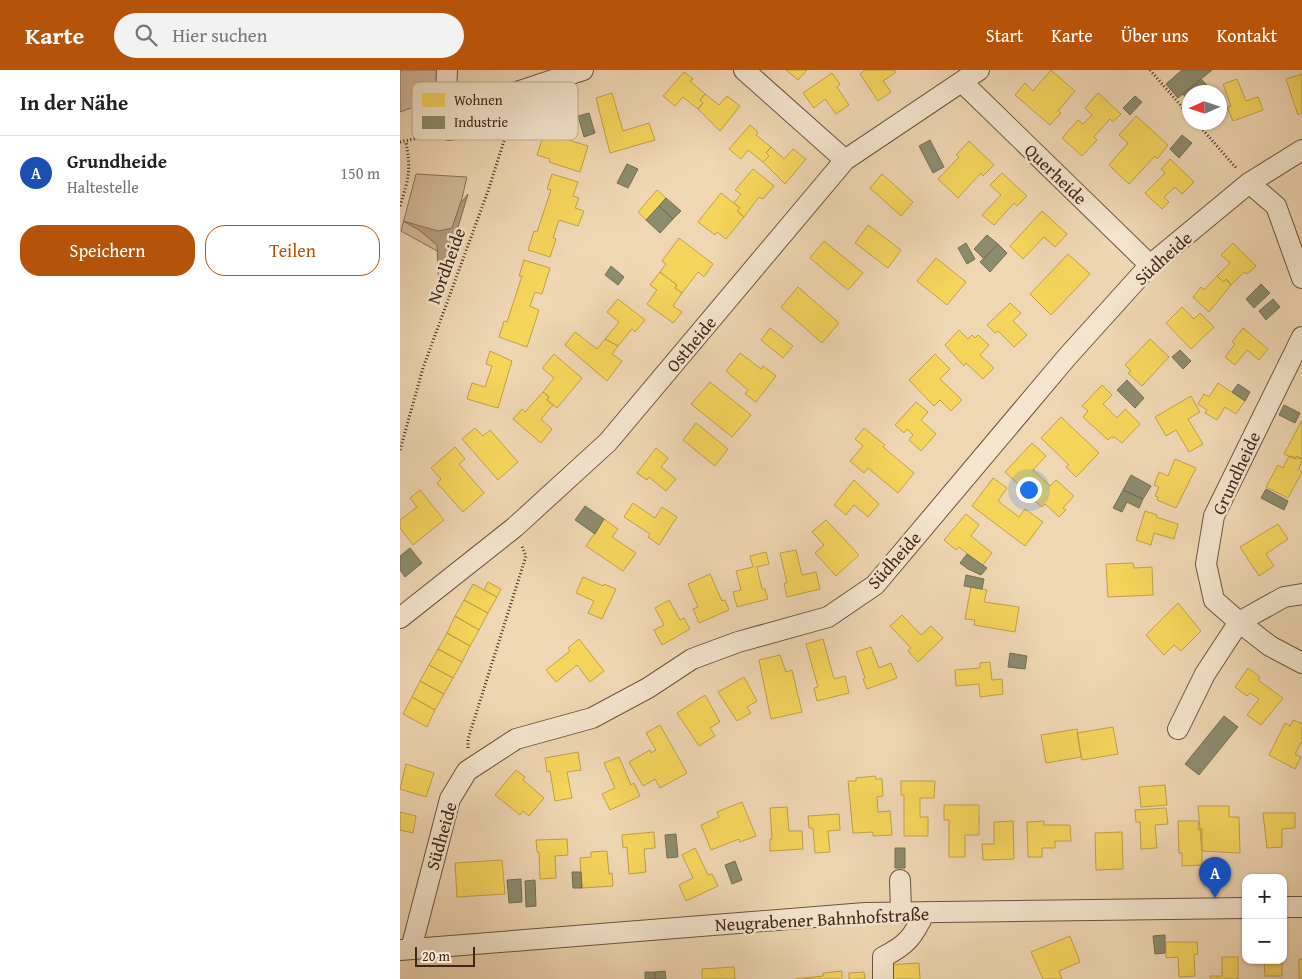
<!DOCTYPE html>
<html lang="de">
<meta charset="utf-8">
<style>
:root{--surface:#fff;--page:#f2f2f2;--text:#222;--muted:#767676;--line:#e0e0e0;--accent:#b45309}
body{margin:0;font-family:"Gentium Book Plus",serif;background:var(--page);color:var(--text)}
.controls{position:absolute;right:15px;bottom:15px;display:grid;overflow:hidden;border-radius:10px;box-shadow:0 1px 4px #0004}
.controls button{width:45px;height:45px;display:grid;place-items:center;padding:0;border:0;border-bottom:1px solid var(--line);background:var(--surface);color:var(--text);font:25px sans-serif}
.compass{position:absolute;left:782px;top:15px;width:45px;height:45px;border-radius:50%;background:var(--surface);box-shadow:0 1px 4px #0004;rotate:267deg}
.scale{position:absolute;left:15px;bottom:12px;width:60px;box-sizing:border-box;padding-left:5px;border:2px solid #43261a;border-top:0;font-size:14px;line-height:18px;white-space:nowrap;color:#43261a;-webkit-text-stroke:4px #f5e5ce;paint-order:stroke}
.you{position:absolute;left:628px;top:419px;width:18px;height:18px;margin:-12px;border:4px solid #fff;border-radius:50%;background:#1a73e8;box-shadow:0 0 0 8px #1a73e833}
.badge{display:grid;place-items:center;width:32px;height:32px;border-radius:50%;background:var(--accent);color:#fff;font-size:16px;font-weight:700}
.pin{position:absolute;translate:-50% -41px;filter:drop-shadow(0 1px 2px #0008)}
.pin::after{content:'';position:absolute;top:26px;width:18px;height:15px;background:inherit;clip-path:polygon(0 0,100% 0,50% 100%)}
.list{margin:0;padding:0;list-style:none}
h2{display:flex;justify-content:space-between;align-items:center;height:65px;margin:0;padding:0 20px;font-size:21px}
h2 small{font-size:16px;font-weight:400;color:var(--muted)}
.list li{display:grid;grid-template-columns:32px 1fr auto;gap:15px;align-items:center;box-sizing:border-box;height:75px;padding:0 20px;border-top:1px solid var(--line)}
.list b{display:block;font-size:19px;white-space:nowrap}
.list p{margin:0;font-size:16px;white-space:nowrap;color:var(--muted)}
.list em{font-size:16px;font-style:normal;color:var(--muted)}
.actions{display:flex;gap:10px;padding:15px 20px}
.actions a{flex:1;padding:11px 0;border:1px solid var(--accent);border-radius:20px;text-align:center;font-size:18px;color:var(--accent)}
.actions .main{background:var(--accent);color:#fff}
.icon{flex:none;width:28px;height:28px;fill:none;stroke:currentColor;stroke-width:2;stroke-linecap:round;stroke-linejoin:round}
.map{position:relative;flex:none;width:902px;height:909px;overflow:hidden}
header{display:flex;align-items:center;gap:30px;box-sizing:border-box;height:70px;padding:0 25px;background:var(--accent);color:#fff}
header strong{font-size:24px}
nav{display:flex;gap:28px;margin-inline-start:auto;font-size:18px}
.search{width:350px;height:45px;background:var(--page);display:flex;align-items:center;gap:12px;box-sizing:border-box;padding:0 18px;border-radius:28px;color:var(--muted);font-size:19px}
main{display:flex}
aside{flex:1;background:var(--surface)}
.map>svg:first-child{display:block}
.green{fill:#d2b999;stroke:#8a705a}
.water{fill:#b59b7f;stroke:#876c57}
.homes{fill:#f6d55c;stroke:#c0a048}
.industry{fill:#8c8c6e;stroke:#766d55}
.lines{fill:none;stroke-linecap:round;stroke-linejoin:round}
.minor-casing{stroke:#6e5240;stroke-width:22}
.path{stroke:#43261a;stroke-width:3;stroke-dasharray:1 2.5;stroke-linecap:butt}
.minor{stroke:#f5e5ce;stroke-width:20}
.labels{text-anchor:middle;dominant-baseline:central;stroke-width:5;stroke-linejoin:round;paint-order:stroke}
.street-label{font-size:18px;fill:#43261a;stroke:#f5e5ce}
.key{fill:#f5e5ce;stroke:#c0ac98;stroke-width:1}
.key-label{font-size:14px;fill:#43261a}
</style>
<header>
<strong>Karte</strong>
<div class="search"><svg class="icon" aria-label="search" viewBox="0 0 24 24"><circle cx="10" cy="10" r="6"/><path d="M15 15l6 6"/></svg>Hier suchen</div>
<nav><a>Start</a><a>Karte</a><a>Über uns</a><a>Kontakt</a></nav>
</header>
<main>
<aside>
<h2>In der Nähe<small></small></h2>
<ul class="list">
<li><span class="badge" style="background:#1a4fb4">A</span><div><b>Grundheide</b><p>Haltestelle</p></div><em>150 m</em></li>
</ul>
<div class="actions"><a class="main">Speichern</a><a>Teilen</a></div>
</aside>
<div class="map">
<svg width="902" height="909" viewBox="0 0 902 909">
<rect width="100%" height="100%" fill="#efd7b3"/>
<filter id="stains"><feTurbulence type="fractalNoise" baseFrequency=".004" numOctaves="4"/><feColorMatrix values="0 0 0 0 .2 0 0 0 0 .09 0 0 0 0 .02 0 0 0 .5 -.17"/></filter>
<radialGradient id="worn" r=".72"><stop offset=".6" stop-color="#630" stop-opacity="0"/><stop offset="1" stop-color="#630" stop-opacity=".3"/></radialGradient>
<!-- green -->
<path class="green" d="M 0,0 L 40,0 L 30,31 L 0,42 Z
M 16,104 L 67,107 L 48,187 L 1,161 Z"/>
<!-- water -->
<path class="water" d="M 68,124 L 39,220 L 37,175 L 19,160 L 3,151 L 38,161 L 52,158 L 60,134 Z"/>
<!-- homes -->
<path class="homes" d="M 386,0 L 407,0 L 398,10 Z
M 465,0 L 494,0 L 496,2 L 483,11 L 491,22 L 478,31 L 460,4 Z
M 651,0 L 675,21 L 658,41 L 661,43 L 650,55 L 615,25 L 625,13 L 633,21 Z
M 284,2 L 293,9 L 290,11 L 305,24 L 300,30 L 303,33 L 298,39 L 283,27 L 275,36 L 263,26 Z
M 432,3 L 440,14 L 437,17 L 449,35 L 436,44 L 425,29 L 414,38 L 403,23 Z
M 902,4 L 902,43 L 898,45 L 886,9 Z
M 837,9 L 846,31 L 858,27 L 863,40 L 833,51 L 827,37 L 831,36 L 823,14 Z
M 212,23 L 223,61 L 249,53 L 255,70 L 210,83 L 196,28 Z
M 698,23 L 721,44 L 713,52 L 710,49 L 694,67 L 697,70 L 682,86 L 662,68 L 678,50 L 683,54 L 692,45 L 685,38 Z
M 305,24 L 319,35 L 327,26 L 340,36 L 320,61 L 298,39 L 303,33 L 300,30 Z
M 736,46 L 768,75 L 757,89 L 755,86 L 729,114 L 709,95 L 728,73 L 719,65 Z
M 149,49 L 166,54 L 162,68 L 188,76 L 180,102 L 149,92 L 150,89 L 137,85 Z
M 350,55 L 358,62 L 356,65 L 371,77 L 366,83 L 369,86 L 363,92 L 348,80 L 341,89 L 329,79 Z
M 569,71 L 594,95 L 583,106 L 581,103 L 558,128 L 538,109 L 559,87 L 556,85 Z
M 371,77 L 384,89 L 393,79 L 406,89 L 385,114 L 363,92 L 369,86 L 366,83 Z
M 770,89 L 794,112 L 782,124 L 775,117 L 764,127 L 769,132 L 762,139 L 745,123 L 765,103 L 761,99 Z
M 353,99 L 374,116 L 363,129 L 359,127 L 344,147 L 337,141 L 340,138 L 334,133 L 341,124 L 335,120 Z
M 602,103 L 627,126 L 617,136 L 614,133 L 594,155 L 582,145 L 601,125 L 590,115 Z
M 152,104 L 178,112 L 173,126 L 179,128 L 175,138 L 184,141 L 178,156 L 159,150 L 153,168 L 156,169 L 150,187 L 128,180 L 134,161 L 137,162 L 151,120 L 147,119 Z
M 482,104 L 513,132 L 501,146 L 470,118 Z
M 257,120 L 266,128 L 246,150 L 238,142 Z
M 321,123 L 340,138 L 337,141 L 344,147 L 326,169 L 317,162 L 315,165 L 298,152 Z
M 642,141 L 667,164 L 655,177 L 644,167 L 623,189 L 610,176 Z
M 468,155 L 501,180 L 488,198 L 455,173 Z
M 279,168 L 313,194 L 304,207 L 298,202 L 282,223 L 275,218 L 277,215 L 260,202 L 266,194 L 262,191 Z
M 424,171 L 463,203 L 448,220 L 410,188 Z
M 833,173 L 856,196 L 847,204 L 844,202 L 831,215 L 826,209 L 823,212 L 817,206 L 830,193 L 821,185 Z
M 668,184 L 690,204 L 651,245 L 630,224 Z
M 536,188 L 566,212 L 547,235 L 517,211 Z
M 124,190 L 150,198 L 142,224 L 135,222 L 130,236 L 139,240 L 127,277 L 99,267 L 104,251 L 107,252 L 122,206 L 119,206 Z
M 260,202 L 277,215 L 275,218 L 282,223 L 273,236 L 282,242 L 273,253 L 247,234 L 257,220 L 250,215 Z
M 817,206 L 823,212 L 826,209 L 831,215 L 809,242 L 793,227 L 801,217 L 804,220 Z
M 398,217 L 439,253 L 422,273 L 381,237 Z
M 218,229 L 245,250 L 235,262 L 232,259 L 218,276 L 205,269 L 219,252 L 207,242 Z
M 610,233 L 621,243 L 613,251 L 627,265 L 614,277 L 598,261 L 595,263 L 587,255 Z
M 782,237 L 794,249 L 800,243 L 814,257 L 791,279 L 766,253 Z
M 370,258 L 393,276 L 383,288 L 361,270 Z
M 843,258 L 868,279 L 859,290 L 847,280 L 835,295 L 825,287 L 835,274 L 832,272 Z
M 559,260 L 568,269 L 572,265 L 575,268 L 578,265 L 589,275 L 580,285 L 594,298 L 583,309 L 566,293 L 564,296 L 545,275 Z
M 175,262 L 197,279 L 205,269 L 218,276 L 212,284 L 222,291 L 207,311 L 165,275 Z
M 750,269 L 769,287 L 742,316 L 728,303 L 731,301 L 725,295 Z
M 90,281 L 112,291 L 98,338 L 67,329 L 72,313 L 85,317 L 92,296 L 86,294 Z
M 340,283 L 361,299 L 363,296 L 376,306 L 356,332 L 345,324 L 348,320 L 326,301 Z
M 154,284 L 182,308 L 157,338 L 147,330 L 149,327 L 143,322 L 154,308 L 142,298 Z
M 535,284 L 550,299 L 540,309 L 562,330 L 551,341 L 540,330 L 534,336 L 509,310 Z
M 310,312 L 351,345 L 332,367 L 291,334 Z
M 818,313 L 845,331 L 836,344 L 825,337 L 817,350 L 805,343 L 807,340 L 798,334 L 804,324 L 809,327 Z
M 702,315 L 712,325 L 703,334 L 717,348 L 725,339 L 740,354 L 722,373 L 716,368 L 711,367 L 708,370 L 683,347 L 688,341 L 682,336 Z
M 143,322 L 149,327 L 147,330 L 153,335 L 141,349 L 152,359 L 141,373 L 113,349 L 122,339 L 125,342 Z
M 791,326 L 800,342 L 788,349 L 803,374 L 789,382 L 776,360 L 766,366 L 755,347 Z
M 516,332 L 528,342 L 521,350 L 536,364 L 521,381 L 509,370 L 513,365 L 507,359 L 504,363 L 495,355 Z
M 661,347 L 699,383 L 676,407 L 666,397 L 669,395 L 641,368 Z
M 902,350 L 902,389 L 897,386 L 895,389 L 884,384 Z
M 296,353 L 328,379 L 315,396 L 283,370 Z
M 75,358 L 83,366 L 90,360 L 118,392 L 98,410 L 62,369 Z
M 464,358 L 485,375 L 483,377 L 514,403 L 498,423 L 468,398 L 464,403 L 450,391 L 463,376 L 455,369 Z
M 632,373 L 646,386 L 633,400 L 650,416 L 656,410 L 674,426 L 663,438 L 666,440 L 659,447 L 645,434 L 642,437 L 635,431 L 639,428 L 623,413 L 620,416 L 605,402 Z
M 55,377 L 65,389 L 59,394 L 84,423 L 63,442 L 37,413 L 41,409 L 31,398 Z
M 256,378 L 268,388 L 261,397 L 276,409 L 266,421 L 249,407 L 247,410 L 237,403 Z
M 889,386 L 902,389 L 899,399 L 902,402 L 888,428 L 866,417 L 878,395 L 883,398 Z
M 775,389 L 796,398 L 776,438 L 757,430 L 758,427 L 755,426 L 759,417 L 754,415 L 759,402 L 768,406 Z
M 593,408 L 607,418 L 598,431 L 619,447 L 625,439 L 643,452 L 625,476 L 572,436 Z
M 454,410 L 479,434 L 468,447 L 454,435 L 446,445 L 434,435 Z
M 20,420 L 44,450 L 13,475 L 0,458 L 0,450 L 17,437 L 10,428 Z
M 233,433 L 255,448 L 262,437 L 277,447 L 259,475 L 248,467 L 250,464 L 224,447 Z
M 745,441 L 757,445 L 756,447 L 778,454 L 774,469 L 754,463 L 751,475 L 736,470 Z
M 566,444 L 579,455 L 571,466 L 592,483 L 582,496 L 559,477 L 556,480 L 544,470 Z
M 204,449 L 218,459 L 212,467 L 236,483 L 223,501 L 186,476 Z
M 426,450 L 459,485 L 436,506 L 415,483 L 424,475 L 412,462 Z
M 878,454 L 888,469 L 866,484 L 874,496 L 859,506 L 840,477 Z
M 396,480 L 402,505 L 416,502 L 420,519 L 387,527 L 384,513 L 387,513 L 380,483 Z
M 366,482 L 369,494 L 357,497 L 362,519 L 365,519 L 368,529 L 337,537 L 333,522 L 341,520 L 336,501 L 353,497 L 350,486 Z
M 733,493 L 734,498 L 752,497 L 753,525 L 708,527 L 706,494 Z
M 310,504 L 322,531 L 325,530 L 329,540 L 299,553 L 293,539 L 298,537 L 288,514 Z
M 183,507 L 203,516 L 204,514 L 216,519 L 202,549 L 188,543 L 194,531 L 176,523 Z
M 88,512 L 101,519 L 97,527 L 84,520 Z
M 73,514 L 97,527 L 88,543 L 64,530 Z
M 571,517 L 587,520 L 584,532 L 619,537 L 615,562 L 574,555 L 575,550 L 565,549 Z
M 64,530 L 88,543 L 79,560 L 55,546 Z
M 269,530 L 280,550 L 284,548 L 290,559 L 262,575 L 254,560 L 264,555 L 255,538 Z
M 778,533 L 801,561 L 781,581 L 774,575 L 764,585 L 746,565 Z
M 502,545 L 521,565 L 531,556 L 543,568 L 518,592 L 508,581 L 511,578 L 490,556 Z
M 55,546 L 79,560 L 70,576 L 47,563 Z
M 47,563 L 70,576 L 62,592 L 38,579 Z
M 179,569 L 204,601 L 190,612 L 177,595 L 156,612 L 146,600 L 170,581 L 168,578 Z
M 423,569 L 434,609 L 445,606 L 449,623 L 417,631 L 414,618 L 418,617 L 406,574 Z
M 471,577 L 479,598 L 491,593 L 497,608 L 467,619 L 463,609 L 465,608 L 456,582 Z
M 38,579 L 62,592 L 53,608 L 29,595 Z
M 380,585 L 386,602 L 392,600 L 402,642 L 371,649 L 359,590 Z
M 590,592 L 592,610 L 602,609 L 603,624 L 580,627 L 579,614 L 556,616 L 555,600 L 580,598 L 580,593 Z
M 29,595 L 53,608 L 44,624 L 20,611 Z
M 848,598 L 860,607 L 858,610 L 883,628 L 861,655 L 847,645 L 859,629 L 850,623 L 847,626 L 835,617 Z
M 344,607 L 357,631 L 347,637 L 351,643 L 337,651 L 318,622 Z
M 20,611 L 44,624 L 35,640 L 12,627 Z
M 305,625 L 320,652 L 310,658 L 315,666 L 299,676 L 277,643 Z
M 12,627 L 35,640 L 27,657 L 3,644 Z
M 893,650 L 902,654 L 902,671 L 895,684 L 901,687 L 895,699 L 869,685 L 885,653 L 890,656 Z
M 260,655 L 287,703 L 260,718 L 255,709 L 243,716 L 229,692 L 250,680 L 251,683 L 256,680 L 246,663 Z
M 713,657 L 718,684 L 682,690 L 677,663 Z
M 677,659 L 681,687 L 646,693 L 641,665 Z
M 178,682 L 181,700 L 167,702 L 172,728 L 155,731 L 150,701 L 147,702 L 145,688 Z
M 219,687 L 231,715 L 234,713 L 240,726 L 210,740 L 202,724 L 215,718 L 204,693 Z
M 6,694 L 34,703 L 26,727 L 0,719 Z
M 116,700 L 125,707 L 123,710 L 144,728 L 129,746 L 123,741 L 120,745 L 95,725 Z
M 475,706 L 476,709 L 482,709 L 483,726 L 477,727 L 478,742 L 490,741 L 492,765 L 473,766 L 473,762 L 453,763 L 448,711 L 456,711 L 456,708 Z
M 501,711 L 535,711 L 534,728 L 520,728 L 520,747 L 528,747 L 528,766 L 504,766 L 504,725 L 501,725 Z
M 765,715 L 767,735 L 741,737 L 739,717 Z
M 342,732 L 356,766 L 340,772 L 339,769 L 311,780 L 301,755 L 319,747 L 317,742 Z
M 544,735 L 579,735 L 579,765 L 565,765 L 565,787 L 549,787 L 549,750 L 544,750 Z
M 798,736 L 829,736 L 829,747 L 839,747 L 840,783 L 802,781 Z
M 387,737 L 389,761 L 402,761 L 403,779 L 370,781 L 370,769 L 372,769 L 370,738 Z
M 766,738 L 768,754 L 755,755 L 757,778 L 741,779 L 740,752 L 736,752 L 735,740 Z
M 0,742 L 16,746 L 13,763 L 0,760 Z
M 863,743 L 895,743 L 895,758 L 882,759 L 882,777 L 867,778 Z
M 439,744 L 440,760 L 428,761 L 430,782 L 415,783 L 413,758 L 409,758 L 408,746 Z
M 613,751 L 614,789 L 583,790 L 582,774 L 594,774 L 594,752 Z
M 644,751 L 644,755 L 670,755 L 671,771 L 655,771 L 655,778 L 642,778 L 642,787 L 628,787 L 627,752 Z
M 778,751 L 798,751 L 798,759 L 802,759 L 802,795 L 782,796 L 782,783 L 779,783 Z
M 254,762 L 255,778 L 244,779 L 246,802 L 229,804 L 227,777 L 223,778 L 222,765 Z
M 722,762 L 723,799 L 696,800 L 695,763 Z
M 167,769 L 168,785 L 155,786 L 156,808 L 140,809 L 139,782 L 137,782 L 136,770 Z
M 295,778 L 308,805 L 312,804 L 318,816 L 286,831 L 279,815 L 293,808 L 282,785 Z
M 207,781 L 209,804 L 212,803 L 213,816 L 182,818 L 180,788 L 191,787 L 191,782 Z
M 102,790 L 105,824 L 57,827 L 55,793 Z
M 670,866 L 680,892 L 659,901 L 662,909 L 643,909 L 631,882 Z
M 766,872 L 797,872 L 798,884 L 794,884 L 795,906 L 779,907 L 778,887 L 766,888 Z
M 822,887 L 838,887 L 838,909 L 810,909 L 810,906 L 822,906 Z
M 899,889 L 902,889 L 902,909 L 899,909 Z
M 864,890 L 882,890 L 882,906 L 865,906 Z
M 519,893 L 520,909 L 487,909 L 487,895 Z
M 334,897 L 335,909 L 302,909 L 302,899 Z
M 442,901 L 442,909 L 395,909 L 423,906 L 423,903 Z
M 464,902 L 465,909 L 449,909 L 449,903 Z"/>
<!-- industry -->
<path class="industry" d="M 782,0 L 812,0 L 778,28 L 766,14 Z
M 801,9 L 813,22 L 789,22 L 789,32 L 783,24 Z
M 735,26 L 742,32 L 730,45 L 723,38 Z
M 189,43 L 195,63 L 184,67 L 178,46 Z
M 782,65 L 792,73 L 779,88 L 770,79 Z
M 530,70 L 544,97 L 533,103 L 519,76 Z
M 227,94 L 238,99 L 228,118 L 217,113 Z
M 266,128 L 281,141 L 273,149 L 259,136 Z
M 259,136 L 273,149 L 260,163 L 246,150 Z
M 587,165 L 598,174 L 584,189 L 574,179 Z
M 566,173 L 575,189 L 567,194 L 558,178 Z
M 598,174 L 607,183 L 590,202 L 580,192 Z
M 211,196 L 224,207 L 218,215 L 205,205 Z
M 861,214 L 870,223 L 854,238 L 846,229 Z
M 873,229 L 880,237 L 866,250 L 859,241 Z
M 780,280 L 791,291 L 783,299 L 772,287 Z
M 727,310 L 744,328 L 735,338 L 717,320 Z
M 838,314 L 850,322 L 845,331 L 832,322 Z
M 884,335 L 900,343 L 895,353 L 879,345 Z
M 731,405 L 751,416 L 743,429 L 723,420 Z
M 866,419 L 888,431 L 884,440 L 861,428 Z
M 723,420 L 743,429 L 739,438 L 727,432 L 722,442 L 713,438 Z
M 185,436 L 204,449 L 195,464 L 175,450 Z
M 10,478 L 22,493 L 5,507 L 0,500 L 0,486 Z
M 567,484 L 587,498 L 581,505 L 568,499 L 560,493 Z
M 566,505 L 584,509 L 582,519 L 564,516 Z
M 610,583 L 627,586 L 625,599 L 608,597 Z
M 824,646 L 838,657 L 799,705 L 785,694 Z
M 276,764 L 278,787 L 267,788 L 265,765 Z
M 495,778 L 505,778 L 505,798 L 495,798 Z
M 335,791 L 342,810 L 332,814 L 325,795 Z
M 172,802 L 181,802 L 182,818 L 173,818 Z
M 121,809 L 122,832 L 109,833 L 107,810 Z
M 135,810 L 136,836 L 126,837 L 125,811 Z
M 765,865 L 765,883 L 755,884 L 753,866 Z
M 265,901 L 266,909 L 255,909 L 255,902 Z
M 245,902 L 255,902 L 255,909 L 245,909 Z"/>
<g class="lines">
<!-- minor casing -->
<g class="minor-casing">
<path id="minor" d="M 47,0 L 46,25 L 49,60 L 120,21 L 183,0
M 344,0 L 445,90
M 562,12 L 750,195
M 849,113 L 876,136 L 902,208
M 902,267 L 814,446 L 806,494 L 814,530 L 839,552 L 870,576 L 902,593
M 0,548 L 115,457 L 208,372 L 445,90 L 579,0
M 778,659 L 805,604 L 839,552 L 884,527 L 902,524
M 500,810 L 501,842
M 883,837 L 902,837
M 11,879 L 50,729 L 67,701 L 116,669 L 192,648 L 248,618 L 292,589 L 338,572 L 428,547 L 475,515 L 667,287 L 750,195 L 849,113 L 902,80
M 0,880 L 465,843 L 846,838
M 483,909 L 483,887 C 507,875 513,867 525,842"/>
</g>
<!-- path -->
<path class="path" d="M 750,0 L 789,45
M 796,52 L 837,99
M 0,72 L 31,65
M 0,136 C 9,108 11,100 6,72
M 0,380 L 23,298 L 88,121 L 111,49
M 68,678 L 68,669 L 126,486 L 122,476"/>
<!-- minor -->
<use href="#minor" class="minor"/>
</g>
<g class="labels">
<!-- street labels -->
<g class="street-label">
<text transform="translate(656 104) rotate(44)">Querheide</text>
<text transform="translate(763 188) rotate(-42)">Südheide</text>
<text transform="translate(46 196) rotate(-70)">Nordheide</text>
<text transform="translate(291 274) rotate(-50)">Ostheide</text>
<text transform="translate(836 403) rotate(-65)">Grundheide</text>
<text transform="translate(494 490) rotate(-48)">Südheide</text>
<text transform="translate(41 766) rotate(-74)">Südheide</text>
<text transform="translate(422 849) rotate(-3)">Neugrabener Bahnhofstraße</text>
</g>
</g>
<!-- legend -->
<rect x="12" y="12" width="166" height="58" rx="8" class="key"/>
<rect x="22" y="23" width="23" height="14" fill="#f6d55c"/>
<rect x="22" y="46" width="23" height="13" fill="#8c8c6e"/>
<g class="key-label">
<text x="54" y="35">Wohnen</text>
<text x="54" y="57">Industrie</text>
</g>
<rect width="100%" height="100%" filter="url(#stains)"/>
<rect width="100%" height="100%" fill="url(#worn)"/>
</svg>
<div class="controls">
<button>+</button>
<button>−</button>
</div>
<svg class="compass" viewBox="-18 -18 36 36"><path d="M0-13l5 13h-10z" fill="#e53935"/><path d="M0 13l5-13h-10z" fill="#767676"/></svg>
<div class="scale">20 m</div>
<div class="you"></div>
<div class="pin badge" style="left:815px;top:828px;background:#1a4fb4">A</div>
</div>
</main>
